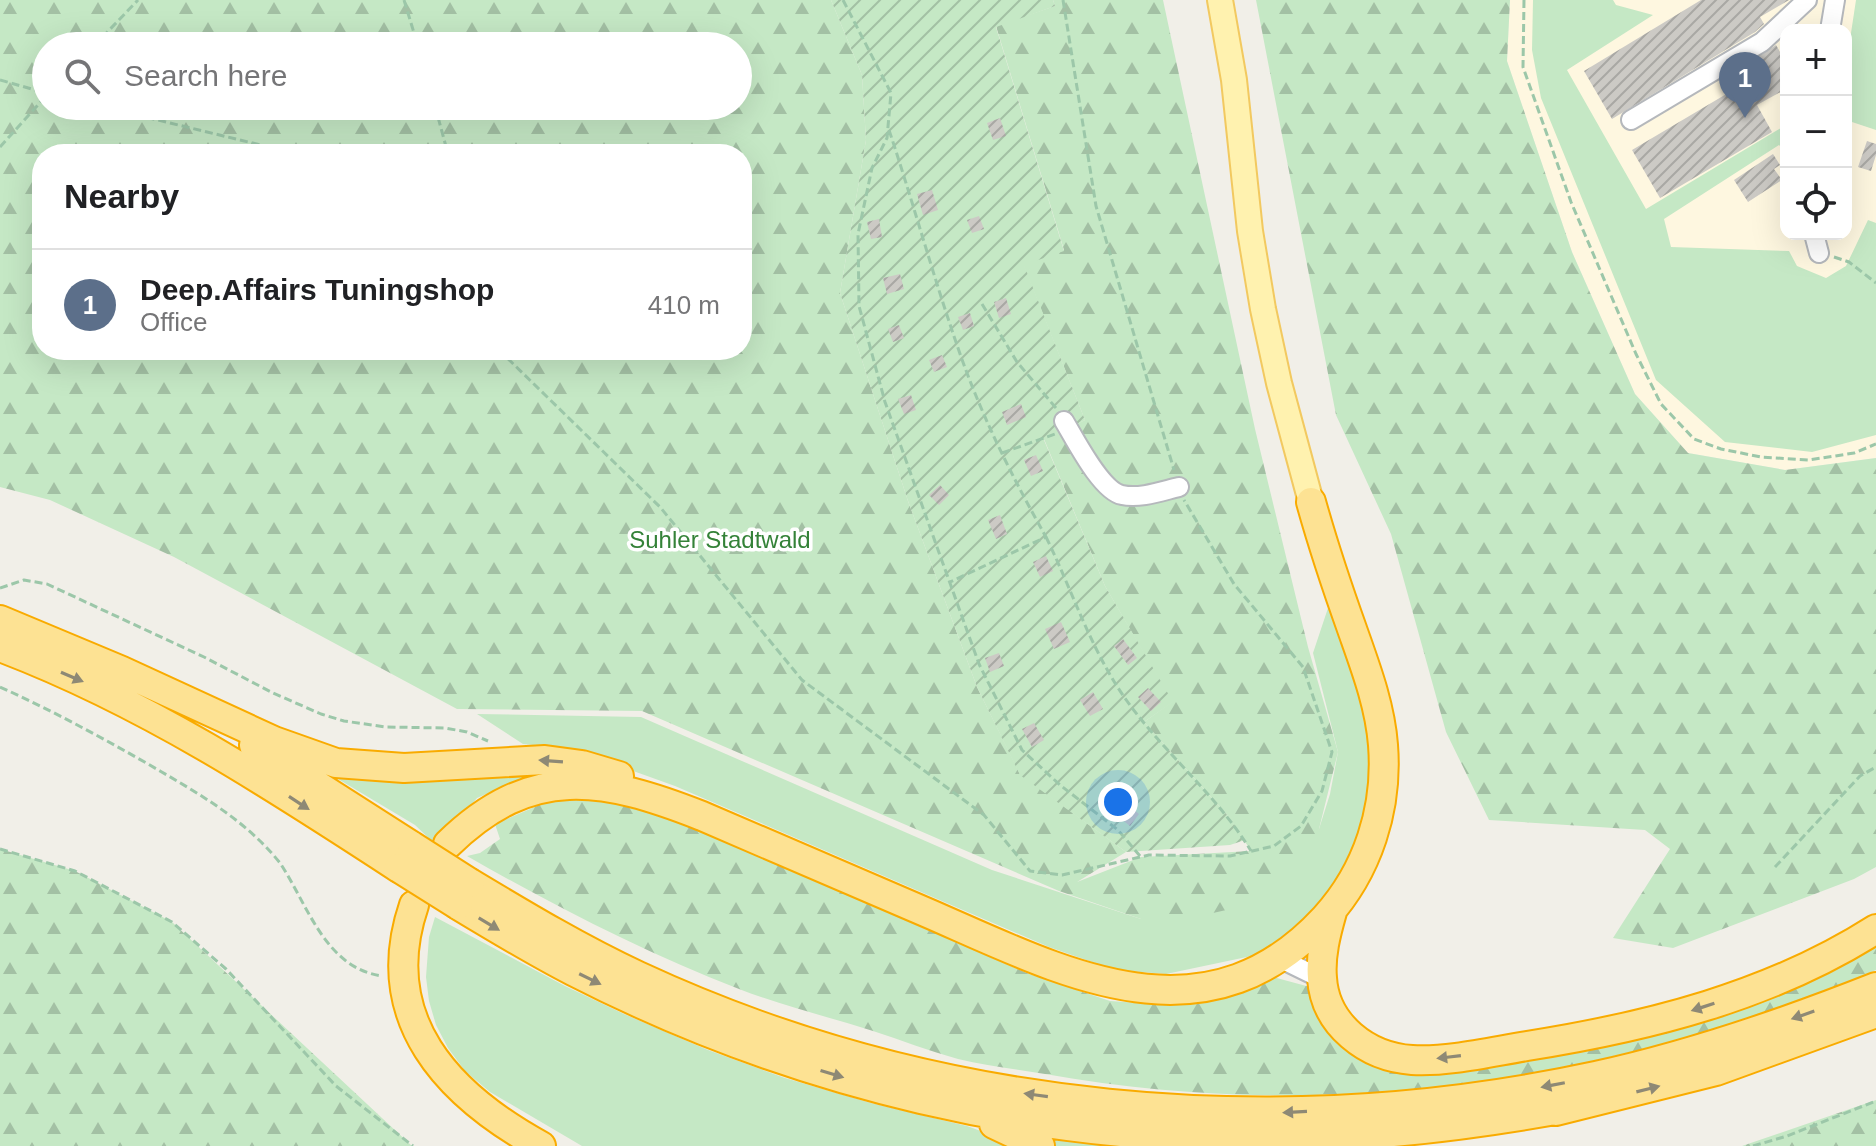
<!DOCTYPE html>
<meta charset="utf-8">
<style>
:root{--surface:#fff;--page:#f2f2f2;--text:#202124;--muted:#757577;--line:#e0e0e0;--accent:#d93025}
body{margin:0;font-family:Helvetica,sans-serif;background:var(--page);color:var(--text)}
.controls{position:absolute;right:24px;top:24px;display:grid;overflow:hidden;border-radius:16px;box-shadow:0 8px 32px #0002}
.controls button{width:72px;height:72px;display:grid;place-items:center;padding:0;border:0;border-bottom:2px solid var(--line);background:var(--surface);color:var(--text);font:40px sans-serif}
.you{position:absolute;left:1118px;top:802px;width:28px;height:28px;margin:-20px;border:6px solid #fff;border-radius:50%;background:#1a73e8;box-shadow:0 0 0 12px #1a73e833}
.badge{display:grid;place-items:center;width:52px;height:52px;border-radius:50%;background:var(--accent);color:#fff;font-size:26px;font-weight:700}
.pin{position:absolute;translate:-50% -66px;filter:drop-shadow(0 2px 4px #0008)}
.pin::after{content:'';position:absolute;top:42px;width:28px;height:24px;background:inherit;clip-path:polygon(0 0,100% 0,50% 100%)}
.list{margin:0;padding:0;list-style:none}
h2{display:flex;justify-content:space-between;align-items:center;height:104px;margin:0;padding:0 32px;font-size:34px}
h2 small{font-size:26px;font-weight:400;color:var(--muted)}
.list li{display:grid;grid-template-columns:52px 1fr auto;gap:24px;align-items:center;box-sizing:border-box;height:112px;padding:0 32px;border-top:2px solid var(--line)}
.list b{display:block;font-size:30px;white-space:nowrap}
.list p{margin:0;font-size:26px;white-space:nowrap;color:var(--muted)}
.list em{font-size:26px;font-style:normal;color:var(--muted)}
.icon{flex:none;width:44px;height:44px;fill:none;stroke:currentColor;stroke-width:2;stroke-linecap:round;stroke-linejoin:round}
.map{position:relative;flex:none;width:1876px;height:1146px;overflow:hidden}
.search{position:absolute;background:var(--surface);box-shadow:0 8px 32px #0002;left:32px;top:32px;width:720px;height:88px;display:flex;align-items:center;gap:20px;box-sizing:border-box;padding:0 28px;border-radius:44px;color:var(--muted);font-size:30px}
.panel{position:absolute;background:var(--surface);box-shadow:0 8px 32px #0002;left:32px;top:144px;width:720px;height:216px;border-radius:32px}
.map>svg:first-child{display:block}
.commercial{fill:#fef7e0;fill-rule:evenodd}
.grass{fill:#c5e8c5}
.forest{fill:url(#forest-firs);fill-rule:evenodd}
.garden{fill:url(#garden-furrows)}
.building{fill:url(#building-hatch)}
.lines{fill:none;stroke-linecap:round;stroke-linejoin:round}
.minor-casing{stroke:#b5b8bc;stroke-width:22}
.major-casing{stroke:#f2c960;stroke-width:28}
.highway-casing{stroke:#f9ab00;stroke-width:32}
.path{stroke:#9cc7a9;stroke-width:3;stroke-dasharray:8 4;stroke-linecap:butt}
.minor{stroke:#fff;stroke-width:18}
.major{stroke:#fff2af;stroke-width:24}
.highway{stroke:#fde293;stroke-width:28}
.highway-bridge-casing{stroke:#f9ab00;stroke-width:32;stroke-linecap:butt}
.highway-bridge{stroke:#fde293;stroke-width:28}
.oneway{fill:#8e8975}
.labels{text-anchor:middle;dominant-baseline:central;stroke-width:7;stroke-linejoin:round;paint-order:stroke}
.park-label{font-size:24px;fill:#348238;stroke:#fff}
</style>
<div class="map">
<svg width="1876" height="1146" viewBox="0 0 1876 1146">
<defs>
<pattern id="forest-firs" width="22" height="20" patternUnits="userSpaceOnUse" patternTransform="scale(2)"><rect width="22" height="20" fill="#c5e8c5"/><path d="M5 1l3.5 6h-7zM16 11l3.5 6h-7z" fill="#a3c0a4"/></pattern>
<pattern id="garden-furrows" width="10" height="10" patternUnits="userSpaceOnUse" patternTransform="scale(2)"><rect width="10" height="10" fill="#c5e8c5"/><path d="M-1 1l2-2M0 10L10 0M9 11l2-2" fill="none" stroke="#a3c0a4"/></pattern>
<pattern id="building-hatch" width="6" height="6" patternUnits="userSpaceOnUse" patternTransform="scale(2)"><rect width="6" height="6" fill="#cccac5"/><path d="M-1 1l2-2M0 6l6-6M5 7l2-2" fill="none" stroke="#a9a8a4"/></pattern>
</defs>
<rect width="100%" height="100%" fill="#f1efe8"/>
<!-- commercial -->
<path class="commercial" d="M 1510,0 L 1876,0 L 1876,458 L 1785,470 L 1688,453 L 1635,394 L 1572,252 L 1507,61 ZM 1786,30 L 1846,30 L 1846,234 L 1786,234 Z"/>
<!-- grass -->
<path class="grass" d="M 1533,0 L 1613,0 L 1616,5 L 1653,15 L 1567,70 L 1646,209 L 1786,125 L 1786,152 L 1779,145 L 1664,219 L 1671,247 L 1789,251 L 1797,266 L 1826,278 L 1846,266 L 1868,220 L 1876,223 L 1876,435 L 1812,452 L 1725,442 L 1656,380 L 1541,98 L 1532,50 Z
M 1856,0 L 1876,0 L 1876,130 L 1846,120 L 1846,66 Z
M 1329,605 L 1373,721 L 1368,815 L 1345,870 L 1321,905 L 1261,954 L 1166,974 L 1115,970 L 1049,947 L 675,786 L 572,749 L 523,744 L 477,714 L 641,717 L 992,870 L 1141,919 L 1319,829 L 1330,794 L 1338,752 L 1313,653 Z
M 323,770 L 533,774 L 477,798 L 437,846 L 415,825 Z
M 435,917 L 565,986 L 624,1014 L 708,1050 L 785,1078 L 871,1103 L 967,1126 L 1022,1146 L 582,1146 L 490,1092 L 465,1071 L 448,1048 L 436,1025 L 429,1001 L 426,977 L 429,937 Z
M 1038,1136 L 1131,1146 L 1051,1146 Z"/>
<!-- forest -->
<path class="forest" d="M 0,0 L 831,0 L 862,75 L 866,140 L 840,293 L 908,501 L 977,687 L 1020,774 L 1126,852 L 1077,882 L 1141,857 L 1251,851 L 1229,817 L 1144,722 L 1172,702 L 1105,586 L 1044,439 L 1085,420 L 1023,264 L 1064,250 L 996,26 L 1055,6 L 1053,0 L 1163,0 L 1255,429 L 1308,647 L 1338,752 L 1319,829 L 1298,873 L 1244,906 L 1182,920 L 1141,919 L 1059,891 L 642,711 L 457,709 L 174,557 L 50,500 L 0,487 ZM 46,46 L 738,46 L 738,106 L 46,106 ZM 42,154 L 742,154 L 742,350 L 42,350 Z
M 1256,0 L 1510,0 L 1507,61 L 1572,252 L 1635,394 L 1688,453 L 1785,470 L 1876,458 L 1876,867 L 1854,879 L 1673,948 L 1613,938 L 1670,849 L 1645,830 L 1489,820 L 1446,732 L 1391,534 L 1336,415 Z
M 572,798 L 603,800 L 640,808 L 700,830 L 1029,974 L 1110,1001 L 1170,1005 L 1210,1000 L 1249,988 L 1273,977 L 1310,987 L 1325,1027 L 1343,1048 L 1369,1063 L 1487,1064 L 1876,939 L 1876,970 C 1609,1082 1332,1125 1045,1074 C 1016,1069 986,1066 958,1059 C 929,1051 901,1040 873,1031 C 829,1017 783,1006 739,989 C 646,953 554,906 467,856 L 480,853 L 500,839 L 495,824 L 544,803 Z
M 0,849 L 75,871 L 172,922 L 412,1146 L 0,1146 Z
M 1876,1100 L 1876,1146 L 1742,1146 Z"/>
<!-- garden -->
<path class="garden" d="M 831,0 L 1053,0 L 1055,6 L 996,27 L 1064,251 L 1024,265 L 1085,420 L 1044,440 L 1105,586 L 1173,702 L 1144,722 L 1229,817 L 1245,840 L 1230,845 L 1126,852 L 1020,775 L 977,687 L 908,501 L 840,293 L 866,140 L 862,75 Z"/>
<!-- building -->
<path class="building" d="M 1701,0 L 1789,0 L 1760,17 L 1764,24 L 1755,32 L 1612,119 L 1584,71 Z
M 1776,45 L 1786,62 L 1786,89 L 1757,105 L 1772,132 L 1660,198 L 1632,150 L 1755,77 L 1748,64 Z
M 1000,118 L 1006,136 L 993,140 L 987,123 Z
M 1867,141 L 1876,144 L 1876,155 L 1871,171 L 1858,167 Z
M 1773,154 L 1780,165 L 1774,169 L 1782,180 L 1748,202 L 1734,180 Z
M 932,190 L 938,210 L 923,215 L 917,194 Z
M 979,216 L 984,229 L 972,233 L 967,220 Z
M 879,219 L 882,237 L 871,239 L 867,222 Z
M 900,274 L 904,289 L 887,294 L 883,278 Z
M 1006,298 L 1011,314 L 999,318 L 994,302 Z
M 970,313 L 974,326 L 963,330 L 958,317 Z
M 899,325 L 904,338 L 893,342 L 888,329 Z
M 942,355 L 947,367 L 934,372 L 929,360 Z
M 911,395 L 916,410 L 904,414 L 898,399 Z
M 1021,404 L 1026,417 L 1007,425 L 1002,412 Z
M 1036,455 L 1043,471 L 1031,476 L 1024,460 Z
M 940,485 L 949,495 L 939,505 L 929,495 Z
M 1000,515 L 1007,534 L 996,539 L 988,520 Z
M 1046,556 L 1053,571 L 1040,577 L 1033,562 Z
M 1061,622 L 1070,642 L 1054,649 L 1045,629 Z
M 1123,639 L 1137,658 L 1128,665 L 1114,646 Z
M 999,653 L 1004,666 L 990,672 L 985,658 Z
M 1148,688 L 1161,702 L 1151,711 L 1138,697 Z
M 1093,692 L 1103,709 L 1090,716 L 1080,700 Z
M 1034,723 L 1044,740 L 1032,747 L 1022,729 Z
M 1125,802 L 1139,814 L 1130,826 L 1115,814 Z"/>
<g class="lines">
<!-- minor casing -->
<g class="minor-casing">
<path id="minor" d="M 1830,30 L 1835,0
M 1631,120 L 1762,42 L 1807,0
M 1814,234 L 1819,253
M 1064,421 C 1075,439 1101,491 1122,495 C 1140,499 1162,491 1179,487
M 1277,957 L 1322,979"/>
</g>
<!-- major casing -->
<g class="major-casing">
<path id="major" d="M 1220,0 L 1234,80 L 1250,231 L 1263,309 L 1279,383 L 1311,502"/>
</g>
<!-- highway casing -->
<g class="highway-casing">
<path id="highway" d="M 0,620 L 122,671 L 274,741 L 336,763 L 404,768 L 545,760 L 582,765 L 619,776
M 0,647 C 143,701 272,785 399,868
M 254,745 L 412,846
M 448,844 C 531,763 603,777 702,816 C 778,848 854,881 930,914 C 1063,972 1204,1049 1325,918 C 1368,871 1388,808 1383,745 C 1380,705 1365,666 1352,629 C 1337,587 1323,545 1311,502
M 470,883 C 525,916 580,949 638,976 C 935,1114 1276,1145 1596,1076 C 1692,1055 1785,1023 1876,987
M 414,905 C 375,1019 448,1095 541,1146
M 458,905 C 496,928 534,951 573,971 C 793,1084 1043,1144 1290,1138 C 1385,1136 1479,1124 1572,1107
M 1332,912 C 1326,933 1320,956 1322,978 C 1325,1025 1367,1057 1412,1060 C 1449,1062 1490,1052 1527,1046 C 1648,1027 1771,996 1876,929
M 1556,1111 L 1716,1071 L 1876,1013
M 994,1124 L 1040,1146"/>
</g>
<!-- path -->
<path class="path" d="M 404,0 L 418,46
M 843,0 L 891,93 L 887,138 L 872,168 L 858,234 L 859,306 L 885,402 L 979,664 L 1022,750 L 1060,785 L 1118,830 L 1140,856
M 1063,0 L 1096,206 L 1174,470
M 1524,0 L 1523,67 L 1571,202 L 1636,354 L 1661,404 L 1694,439 L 1721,449 L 1761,457 L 1809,460 L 1854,453 L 1876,444
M 94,46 L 138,0
M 0,80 L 46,93
M 100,106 L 269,147 L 277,154
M 435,106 L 448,154
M 889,130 C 915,208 936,287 964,365 C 986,425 1015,482 1046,537 L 950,582
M 0,147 L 46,96
M 1834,257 L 1849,262 L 1876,283
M 982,304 L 1017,362 L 1056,408
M 499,350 L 660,507 L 802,680 L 984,815 L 1030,871 L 1062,875 L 1149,855 L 1230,856 L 1274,846 L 1301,826 L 1322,791 L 1332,752 L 1303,667 L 1234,584 L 1184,500
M 1002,453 L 1055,434
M 1046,537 C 1073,592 1091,651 1127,701 C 1165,754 1217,795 1251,851
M 0,588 L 24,580 L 47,584 L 204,657 L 273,693 L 321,714 L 344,721 L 386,727 L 445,728 L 467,732 L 488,741
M 0,687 C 51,710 99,736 148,764 C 196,792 245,819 280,863 C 308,905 325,968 382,976
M 0,849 L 75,871 L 172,922 L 226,969 L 336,1086 L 413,1146
M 1775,867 L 1860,776 L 1876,767
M 1753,1146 L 1787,1136 L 1876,1101"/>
<!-- minor -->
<use href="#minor" class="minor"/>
<!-- major -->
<use href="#major" class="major"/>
<!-- highway -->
<use href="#highway" class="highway"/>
<!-- highway-bridge casing -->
<g class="highway-bridge-casing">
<path id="highway-bridge" d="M 412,846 L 470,883
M 399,868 L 458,905"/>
</g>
<!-- highway-bridge -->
<use href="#highway-bridge" class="highway-bridge"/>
</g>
<!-- one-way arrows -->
<defs><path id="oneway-solid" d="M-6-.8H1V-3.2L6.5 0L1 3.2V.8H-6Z" transform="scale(2)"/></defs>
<g class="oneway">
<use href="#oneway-solid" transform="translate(72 677) rotate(23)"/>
<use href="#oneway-solid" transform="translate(551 761) rotate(-176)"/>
<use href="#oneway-solid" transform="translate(299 803) rotate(33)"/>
<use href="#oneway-solid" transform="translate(489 924) rotate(31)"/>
<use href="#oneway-solid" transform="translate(590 979) rotate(26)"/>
<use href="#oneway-solid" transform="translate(1703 1007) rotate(162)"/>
<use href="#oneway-solid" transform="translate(1803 1015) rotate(161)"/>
<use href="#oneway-solid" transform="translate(1449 1057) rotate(173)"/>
<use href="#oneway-solid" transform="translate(832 1074) rotate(17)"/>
<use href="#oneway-solid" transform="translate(1553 1085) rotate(169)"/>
<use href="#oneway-solid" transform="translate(1648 1089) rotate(-14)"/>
<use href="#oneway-solid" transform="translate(1036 1095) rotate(-172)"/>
<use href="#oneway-solid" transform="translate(1295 1112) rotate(177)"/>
</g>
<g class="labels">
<!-- park labels -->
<g class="park-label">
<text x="720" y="539">Suhler Stadtwald</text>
</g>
</g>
</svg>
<div class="controls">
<button>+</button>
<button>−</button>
<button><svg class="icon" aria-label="locate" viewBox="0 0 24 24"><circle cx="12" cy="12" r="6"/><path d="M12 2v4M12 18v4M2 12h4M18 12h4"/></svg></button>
</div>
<div class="you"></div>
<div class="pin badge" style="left:1745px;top:118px;background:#5c6f8a">1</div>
<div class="search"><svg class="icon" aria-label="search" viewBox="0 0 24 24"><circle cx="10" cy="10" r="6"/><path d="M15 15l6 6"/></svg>Search here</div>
<section class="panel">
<h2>Nearby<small></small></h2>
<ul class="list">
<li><span class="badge" style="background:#5c6f8a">1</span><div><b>Deep.Affairs Tuningshop</b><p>Office</p></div><em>410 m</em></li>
</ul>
</section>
</div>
